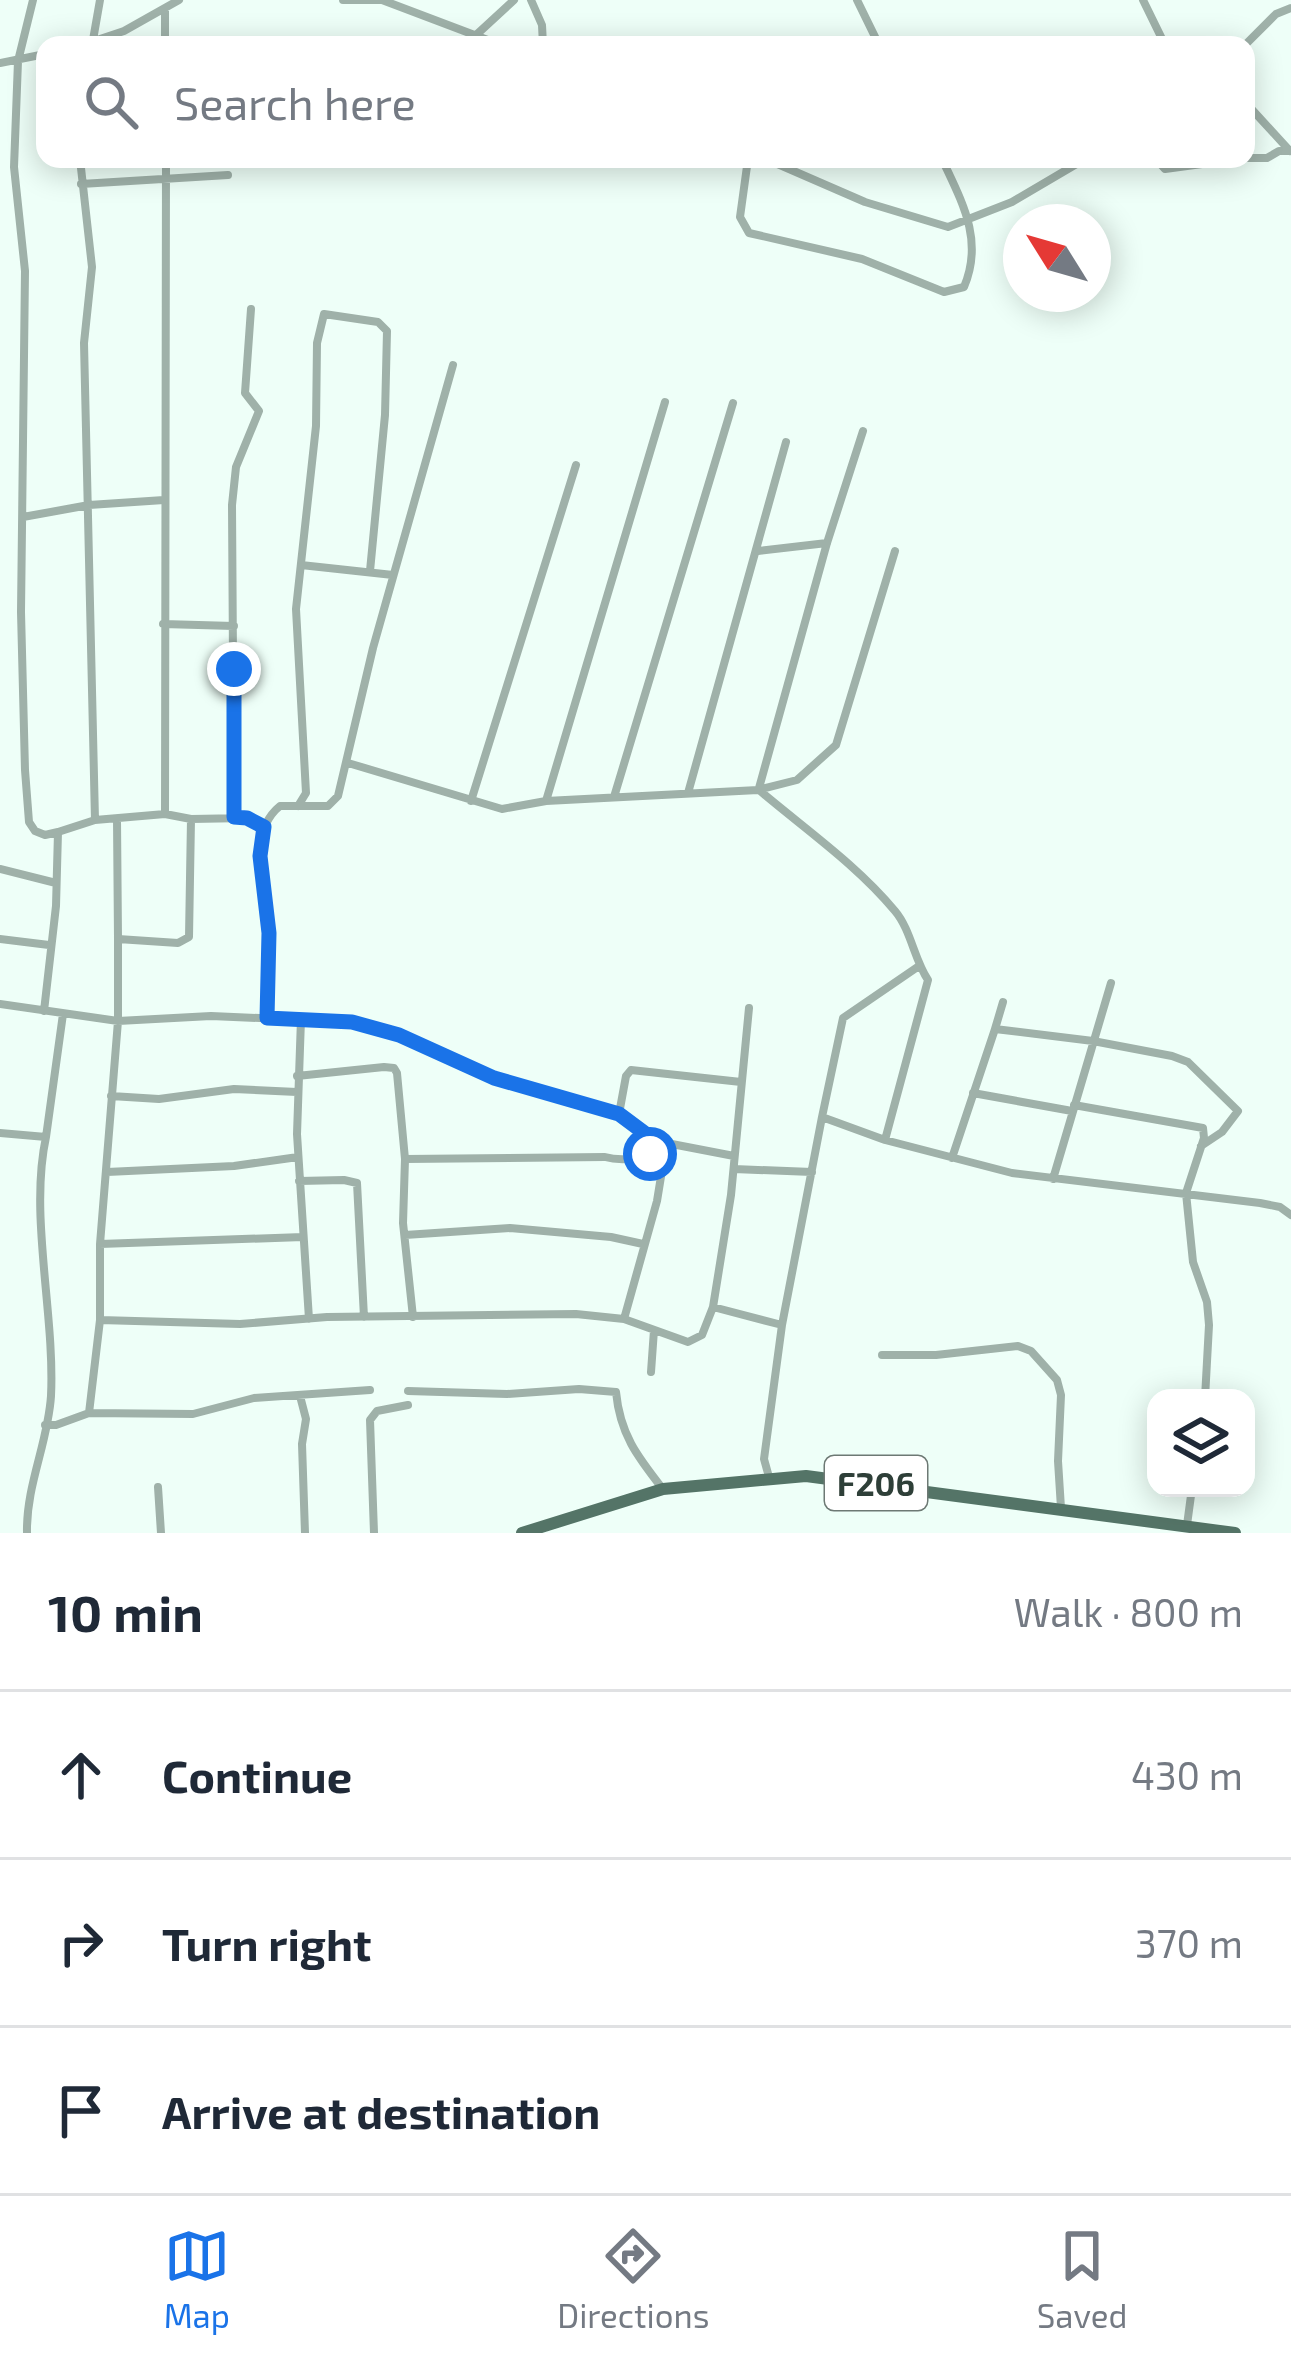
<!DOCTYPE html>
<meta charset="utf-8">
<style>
:root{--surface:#fff;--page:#f6f6f7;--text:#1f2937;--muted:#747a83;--line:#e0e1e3;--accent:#1a73e8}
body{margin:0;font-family:"Exo 2",sans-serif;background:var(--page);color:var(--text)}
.controls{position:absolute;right:36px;bottom:36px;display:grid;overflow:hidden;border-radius:24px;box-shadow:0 6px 30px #0003}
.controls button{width:108px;height:108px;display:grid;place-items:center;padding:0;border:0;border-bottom:3px solid var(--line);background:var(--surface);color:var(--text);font:60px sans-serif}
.compass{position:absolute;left:1003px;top:204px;width:108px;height:108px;border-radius:50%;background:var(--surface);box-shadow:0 6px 30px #0003;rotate:307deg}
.stop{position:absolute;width:36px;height:36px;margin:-27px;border:9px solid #1a73e8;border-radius:50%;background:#fff}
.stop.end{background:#1a73e8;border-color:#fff;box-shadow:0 3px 12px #0008}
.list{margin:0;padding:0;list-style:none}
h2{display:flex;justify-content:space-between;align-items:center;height:156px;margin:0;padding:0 48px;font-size:51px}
h2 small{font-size:39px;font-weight:400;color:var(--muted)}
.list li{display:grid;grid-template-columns:78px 1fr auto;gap:36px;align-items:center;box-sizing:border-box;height:168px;padding:0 48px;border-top:3px solid var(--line)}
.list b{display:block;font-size:45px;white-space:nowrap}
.list em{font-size:39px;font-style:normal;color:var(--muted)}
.icon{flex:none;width:66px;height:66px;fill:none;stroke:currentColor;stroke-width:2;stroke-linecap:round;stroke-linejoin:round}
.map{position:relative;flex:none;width:1291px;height:1533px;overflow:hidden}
.search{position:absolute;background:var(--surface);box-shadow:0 6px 30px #0003;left:36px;right:36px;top:36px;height:132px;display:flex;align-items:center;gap:30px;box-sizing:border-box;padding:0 42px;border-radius:24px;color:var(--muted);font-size:45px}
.sheet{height:660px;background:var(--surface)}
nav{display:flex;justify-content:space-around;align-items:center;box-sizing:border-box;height:168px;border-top:3px solid var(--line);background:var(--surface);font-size:33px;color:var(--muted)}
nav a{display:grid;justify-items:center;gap:6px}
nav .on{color:var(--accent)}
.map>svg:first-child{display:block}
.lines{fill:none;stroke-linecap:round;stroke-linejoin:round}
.minor{stroke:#9fb1a9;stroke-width:8}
.primary{stroke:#547467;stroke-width:12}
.route{stroke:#1a73e8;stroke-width:15}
.labels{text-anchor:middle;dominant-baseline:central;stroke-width:12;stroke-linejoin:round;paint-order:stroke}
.shield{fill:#fff;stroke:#6d7974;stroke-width:3}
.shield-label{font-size:33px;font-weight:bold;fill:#2e3f38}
</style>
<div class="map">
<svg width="1291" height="1533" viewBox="0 0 1291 1533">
<rect width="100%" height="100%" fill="#eefff8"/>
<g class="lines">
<!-- minor -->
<path class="minor" d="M 33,0 L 18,61 L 14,167 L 25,271 L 21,612 L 25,770 L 29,822 L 35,831 L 45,835 L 58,832
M 343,0 L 382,0 L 501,45
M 531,0 L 542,25 L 543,45
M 857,0 L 879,45
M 1143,0 L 1165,45
M 165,11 L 165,45
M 475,36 L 514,0
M 93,40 L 100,0
M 82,45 L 124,31 L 179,0
M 715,45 L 741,42 L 817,45
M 1245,45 L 1276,14 L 1291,8
M 0,63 L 45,54
M 1246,103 L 1290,151
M 1246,158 L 1267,158 L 1279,151 L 1290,151
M 80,159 L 92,267 L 84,343 L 95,820
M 748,159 L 740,217 L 749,233 L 862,259 L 944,292 L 964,287 C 984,240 962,202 942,159
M 766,159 L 865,202 L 948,227 L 1012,202 L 1085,159
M 1156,159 L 1165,169 L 1239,159
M 81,184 L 228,175
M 23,517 L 89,505 L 164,500
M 758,551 L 827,543
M 301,565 L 393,575
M 163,624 L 234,626
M 348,763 L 502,809 L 546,801 L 758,790 L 797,780 L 836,745 L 895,551
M 759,788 L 827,543 L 863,431
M 759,790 C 805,829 857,865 895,911 C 911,930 914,959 928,980 L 885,1140
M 688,793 L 786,442
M 614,797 L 733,403
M 471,801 L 576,465
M 546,801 L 665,402
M 298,806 L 306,793 L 296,609 L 316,426 L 317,343 L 324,314 L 378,322 L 387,331 L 385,415 L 370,571
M 165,814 L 166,159
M 234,817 L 232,505 L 236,467 L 259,411 L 245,393 L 251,309
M 117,819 L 118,939
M 264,827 L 247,818 L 191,819 L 189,937 L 178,943 L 118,939 L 118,1021 L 100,1244 L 100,1320 L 240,1324 L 327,1317 L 576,1314 L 624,1319 L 688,1342 L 702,1335 L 713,1307 L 782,1325
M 0,869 L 56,883
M 0,939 L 49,945
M 0,1004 L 118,1021 L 211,1016 L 352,1022 L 420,1043 L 493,1078 L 606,1108 L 651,1140 L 734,1156
M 44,1011 L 56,906 L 58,832 L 95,820 L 165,814 L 191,819
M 267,1018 C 266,990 271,962 269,933 C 267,894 244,835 280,806 L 328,806 L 338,796 L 373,648 L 453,365
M 301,1019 L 297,1134 L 309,1319
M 995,1029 L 1003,1002
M 297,1076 L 384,1067 L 394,1068 L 397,1073 L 405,1159 L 403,1223 L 413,1317
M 973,1093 L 1072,1111
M 111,1096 L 159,1099 L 234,1089 L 297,1092
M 1074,1105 L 1203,1128 L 1204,1138 L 1186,1193 L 1193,1262 L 1207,1302 L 1209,1325 L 1205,1398
M 619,1114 L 626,1076 L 631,1070 L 741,1082
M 822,1117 L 843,1018 L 919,966
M 0,1133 L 46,1137 C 29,1215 55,1314 51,1396 C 48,1443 26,1485 27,1533
M 46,1137 L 63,1014
M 952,1158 L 995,1029 L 1093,1041 L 1172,1056 L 1188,1062 L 1238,1111 L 1222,1132 L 1201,1146
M 405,1159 L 605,1157 C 622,1162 651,1158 666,1149
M 734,1169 L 812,1172
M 107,1172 L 234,1166 L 298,1157
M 1053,1179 L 1111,983
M 299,1181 L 344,1180 L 357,1183 L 364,1317
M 405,1235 L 510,1228 L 611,1237 L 643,1244
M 100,1244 L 303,1237
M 713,1307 L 731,1195 L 749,1008
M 624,1319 L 657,1201 L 665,1152
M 882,1355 L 936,1355 L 1018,1346 L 1031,1351 L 1057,1380 L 1061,1395 L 1058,1461 L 1061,1508
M 651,1372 L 654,1330
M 408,1391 L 507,1394 L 579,1389 L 616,1392 C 620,1434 637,1456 662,1488
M 300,1396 L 306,1419 L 302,1444 L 305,1533
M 89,1413 L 193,1414 L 254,1398 L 370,1390
M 45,1425 L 56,1425 L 89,1413 L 100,1320
M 769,1477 L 764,1459 L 782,1325 L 822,1117 L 885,1140 L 1012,1173 L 1260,1203 L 1280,1207 L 1291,1215
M 158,1487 L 161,1533
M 1187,1525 L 1192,1488
M 374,1533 L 370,1420 L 377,1411 L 408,1405"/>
<!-- primary -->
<path class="primary" d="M 522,1533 L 663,1489 L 806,1476 L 1235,1533"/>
</g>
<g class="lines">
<!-- route -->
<path class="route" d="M 234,669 L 234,817 L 247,818 L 264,827 L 260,856 L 269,933 L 267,1018 L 352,1022 L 399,1035 L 494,1078 L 619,1114 L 666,1149 L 650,1154"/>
</g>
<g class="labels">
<!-- shield labels -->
<rect class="shield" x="825" y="1456" width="102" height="54" rx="9"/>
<g class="shield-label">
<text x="876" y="1483">F206</text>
</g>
</g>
</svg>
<div class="controls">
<button><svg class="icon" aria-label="layers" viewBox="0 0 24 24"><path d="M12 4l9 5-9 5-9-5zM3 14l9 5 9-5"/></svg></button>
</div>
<svg class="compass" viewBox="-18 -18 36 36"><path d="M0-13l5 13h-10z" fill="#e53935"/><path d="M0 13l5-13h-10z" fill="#747a83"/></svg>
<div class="stop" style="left:650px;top:1154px"></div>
<div class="stop end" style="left:234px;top:669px"></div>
<div class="search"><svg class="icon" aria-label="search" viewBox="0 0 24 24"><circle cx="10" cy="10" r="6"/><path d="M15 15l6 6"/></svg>Search here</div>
</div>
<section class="sheet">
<h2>10 min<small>Walk · 800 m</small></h2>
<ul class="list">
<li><svg class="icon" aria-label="ahead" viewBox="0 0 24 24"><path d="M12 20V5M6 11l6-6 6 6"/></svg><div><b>Continue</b></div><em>430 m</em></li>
<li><svg class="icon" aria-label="right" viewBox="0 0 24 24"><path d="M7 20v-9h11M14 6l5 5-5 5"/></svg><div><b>Turn right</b></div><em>370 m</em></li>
<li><svg class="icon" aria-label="arrive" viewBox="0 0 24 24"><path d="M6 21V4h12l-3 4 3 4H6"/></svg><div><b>Arrive at destination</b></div></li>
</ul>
</section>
<nav>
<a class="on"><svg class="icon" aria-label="map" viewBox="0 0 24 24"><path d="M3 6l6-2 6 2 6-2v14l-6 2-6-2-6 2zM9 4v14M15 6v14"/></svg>Map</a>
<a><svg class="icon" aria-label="directions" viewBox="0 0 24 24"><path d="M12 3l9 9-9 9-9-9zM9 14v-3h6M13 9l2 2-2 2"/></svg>Directions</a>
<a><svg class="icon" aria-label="saved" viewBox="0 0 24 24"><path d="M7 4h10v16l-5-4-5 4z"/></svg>Saved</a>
</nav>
